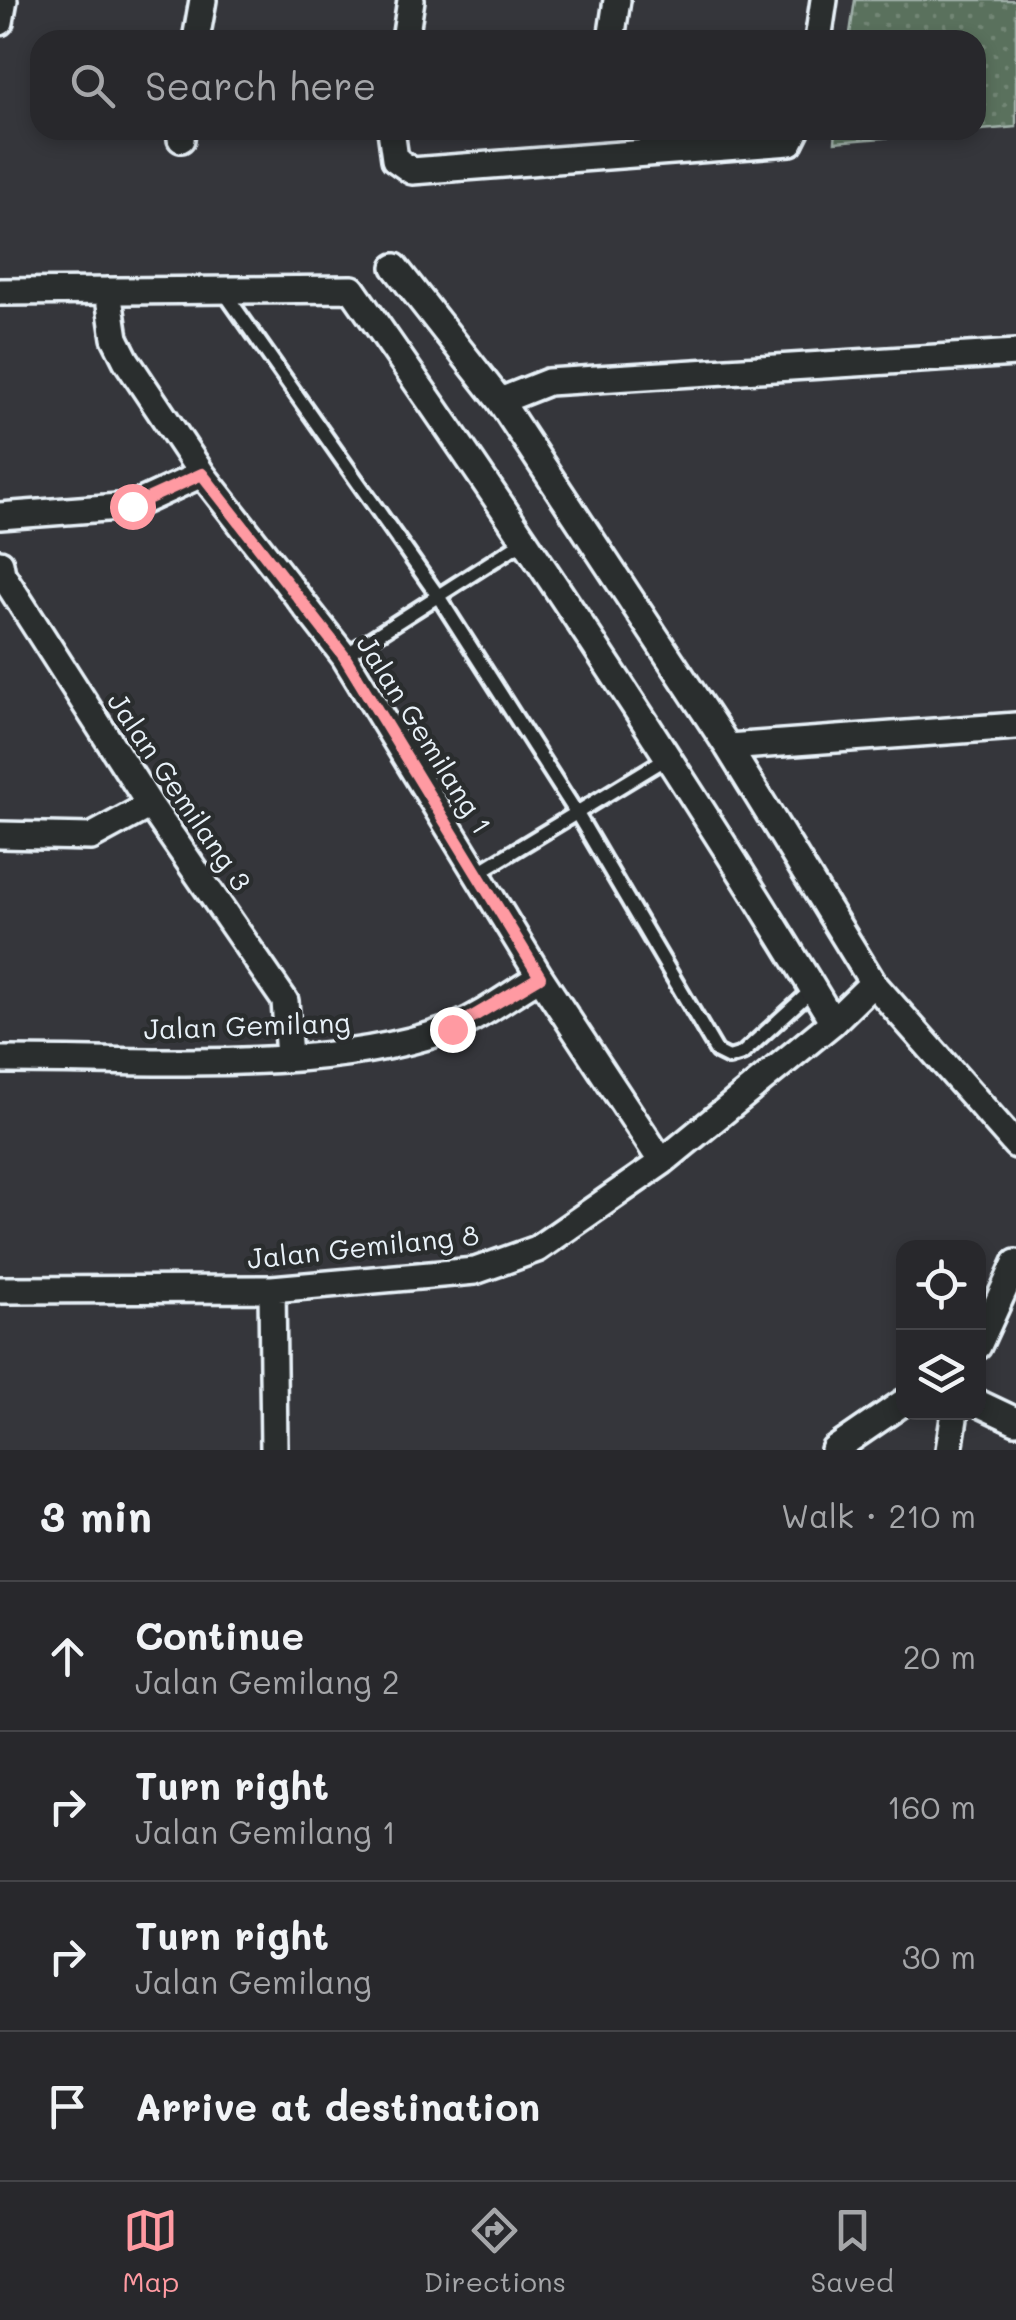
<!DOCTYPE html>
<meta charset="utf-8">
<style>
:root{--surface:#28282c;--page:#343438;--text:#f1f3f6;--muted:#a5a6a9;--line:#444448;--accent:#ff9aa2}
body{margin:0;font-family:Mali,sans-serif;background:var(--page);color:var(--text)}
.controls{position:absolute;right:30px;bottom:30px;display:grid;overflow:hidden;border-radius:20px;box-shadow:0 5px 15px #0003}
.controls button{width:90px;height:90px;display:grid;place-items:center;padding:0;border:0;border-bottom:2px solid var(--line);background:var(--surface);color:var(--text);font:50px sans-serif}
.stop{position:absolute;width:30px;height:30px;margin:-22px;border:8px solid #ff9aa2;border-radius:50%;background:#fff}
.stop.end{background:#ff9aa2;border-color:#fff;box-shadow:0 2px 10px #0008}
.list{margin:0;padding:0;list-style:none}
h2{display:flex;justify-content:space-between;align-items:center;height:130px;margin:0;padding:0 40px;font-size:42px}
h2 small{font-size:32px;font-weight:400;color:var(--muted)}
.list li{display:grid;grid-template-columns:65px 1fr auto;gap:30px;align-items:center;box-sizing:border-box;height:150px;padding:0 40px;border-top:2px solid var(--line)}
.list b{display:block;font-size:38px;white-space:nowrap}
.list p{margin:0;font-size:32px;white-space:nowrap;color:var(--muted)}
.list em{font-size:32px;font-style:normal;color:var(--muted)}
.icon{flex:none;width:55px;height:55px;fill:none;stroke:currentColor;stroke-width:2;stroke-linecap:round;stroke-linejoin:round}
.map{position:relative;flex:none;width:1016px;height:1450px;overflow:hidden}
.search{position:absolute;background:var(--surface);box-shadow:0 5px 15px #0003;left:30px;right:30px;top:30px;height:110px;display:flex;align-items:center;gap:25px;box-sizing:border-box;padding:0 35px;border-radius:30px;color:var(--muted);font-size:38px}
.sheet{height:730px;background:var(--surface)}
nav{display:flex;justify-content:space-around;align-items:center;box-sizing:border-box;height:140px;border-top:2px solid var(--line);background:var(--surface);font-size:28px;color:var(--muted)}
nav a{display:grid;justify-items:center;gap:5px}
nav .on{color:var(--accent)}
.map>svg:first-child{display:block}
.park{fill:url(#park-dots);stroke:#a1b1aa;stroke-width:2.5}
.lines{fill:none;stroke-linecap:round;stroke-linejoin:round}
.lane-casing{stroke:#e8f1f8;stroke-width:20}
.street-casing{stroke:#e8f1f8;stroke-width:32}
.lane{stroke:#2a2d2e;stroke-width:12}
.street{stroke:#2a2d2e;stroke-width:25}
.route{stroke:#ff9aa2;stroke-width:12}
.labels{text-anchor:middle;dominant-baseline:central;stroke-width:9;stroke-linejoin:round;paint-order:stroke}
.street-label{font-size:28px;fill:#e8f1f8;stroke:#2a2d2e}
</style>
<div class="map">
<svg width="1016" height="1450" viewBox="0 0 1016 1450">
<defs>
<pattern id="park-dots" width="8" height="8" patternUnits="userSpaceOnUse" patternTransform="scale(2.5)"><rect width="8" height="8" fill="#5a715d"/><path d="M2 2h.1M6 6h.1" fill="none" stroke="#728675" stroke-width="1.8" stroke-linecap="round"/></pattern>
</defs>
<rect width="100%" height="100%" fill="#35363b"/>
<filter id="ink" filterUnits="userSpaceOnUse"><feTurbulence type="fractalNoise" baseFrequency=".01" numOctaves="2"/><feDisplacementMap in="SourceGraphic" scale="20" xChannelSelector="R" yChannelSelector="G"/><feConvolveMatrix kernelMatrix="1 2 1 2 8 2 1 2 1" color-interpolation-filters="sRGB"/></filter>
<g filter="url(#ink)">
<!-- park -->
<path class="park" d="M 855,0 L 1016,0 L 1016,127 L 835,142 L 836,130 L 976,130 L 976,40 L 849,40 Z"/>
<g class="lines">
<!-- lane casing -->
<g class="lane-casing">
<path id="lane" d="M 224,292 L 438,596 L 576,812 L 717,1052 L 729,1058 L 742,1054 L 813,989
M 344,656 L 527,539
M 476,874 L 670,756"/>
</g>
<!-- street casing -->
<g class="street-casing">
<path id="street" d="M 0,22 L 4,0
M 196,40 L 203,0
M 405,40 L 411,0
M 611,40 L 617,0
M 818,40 L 824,0
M 391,130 L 395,159 L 412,171 L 790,142 L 796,130
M 181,139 L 182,130
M 395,267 L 500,401 L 728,747 L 873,983 L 1016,1145
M 108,291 L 115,338 L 126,360 L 202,474 L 344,656 L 540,977 L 662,1162
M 0,292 L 352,289 C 520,529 682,771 833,1022
M 500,401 L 548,382 L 1016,353
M 0,516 L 132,506 L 202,474
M 0,563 L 2,574 L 150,805 L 285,1001 L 289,1057
M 728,747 L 1016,726
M 0,835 L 91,837 L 150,805
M 0,1060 C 138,1059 317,1075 447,1030 C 479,1019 510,994 540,977
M 272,1289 L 274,1450
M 0,1290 L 272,1289 L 475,1271 L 537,1249 L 662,1162 L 833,1022 L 873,983
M 978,1346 L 1016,1263
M 978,1403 L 1016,1421
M 834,1450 L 904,1402
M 949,1450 L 955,1412"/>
</g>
<!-- lane -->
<use href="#lane" class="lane"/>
<!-- street -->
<use href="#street" class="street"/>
</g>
</g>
<g class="lines" filter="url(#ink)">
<!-- route -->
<path class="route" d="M 132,506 L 202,474 L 344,656 L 540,977 L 452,1029"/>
</g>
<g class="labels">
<!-- street labels -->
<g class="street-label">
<text transform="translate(425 734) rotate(58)">Jalan Gemilang 1</text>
<text transform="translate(180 791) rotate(56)">Jalan Gemilang 3</text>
<text transform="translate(247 1025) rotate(-2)">Jalan Gemilang</text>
<text transform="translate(363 1246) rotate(-6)">Jalan Gemilang 8</text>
</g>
</g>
</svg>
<div class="controls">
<button><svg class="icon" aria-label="locate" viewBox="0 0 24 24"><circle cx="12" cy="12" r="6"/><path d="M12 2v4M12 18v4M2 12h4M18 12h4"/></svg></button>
<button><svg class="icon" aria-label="layers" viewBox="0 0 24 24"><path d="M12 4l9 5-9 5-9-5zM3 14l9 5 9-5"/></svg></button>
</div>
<div class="stop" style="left:132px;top:506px"></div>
<div class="stop end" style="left:452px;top:1029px"></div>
<div class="search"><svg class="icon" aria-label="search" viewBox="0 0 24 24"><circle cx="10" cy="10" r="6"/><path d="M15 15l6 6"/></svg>Search here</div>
</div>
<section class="sheet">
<h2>3 min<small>Walk · 210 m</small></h2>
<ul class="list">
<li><svg class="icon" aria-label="ahead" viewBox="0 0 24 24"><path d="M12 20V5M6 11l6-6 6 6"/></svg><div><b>Continue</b><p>Jalan Gemilang 2</p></div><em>20 m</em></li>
<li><svg class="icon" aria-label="right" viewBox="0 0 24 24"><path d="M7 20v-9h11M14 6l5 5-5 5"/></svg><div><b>Turn right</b><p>Jalan Gemilang 1</p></div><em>160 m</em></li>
<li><svg class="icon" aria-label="right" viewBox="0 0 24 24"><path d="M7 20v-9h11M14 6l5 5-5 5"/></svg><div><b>Turn right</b><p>Jalan Gemilang</p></div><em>30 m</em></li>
<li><svg class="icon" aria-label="arrive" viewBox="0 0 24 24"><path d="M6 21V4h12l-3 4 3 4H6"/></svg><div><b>Arrive at destination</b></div></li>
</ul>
</section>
<nav>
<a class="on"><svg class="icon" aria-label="map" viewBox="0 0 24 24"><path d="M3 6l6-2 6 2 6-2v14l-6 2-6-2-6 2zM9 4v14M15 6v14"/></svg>Map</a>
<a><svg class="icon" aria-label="directions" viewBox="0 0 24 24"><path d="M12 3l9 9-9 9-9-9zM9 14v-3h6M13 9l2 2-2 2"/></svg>Directions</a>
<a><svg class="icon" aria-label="saved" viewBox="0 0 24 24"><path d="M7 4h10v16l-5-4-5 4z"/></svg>Saved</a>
</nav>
